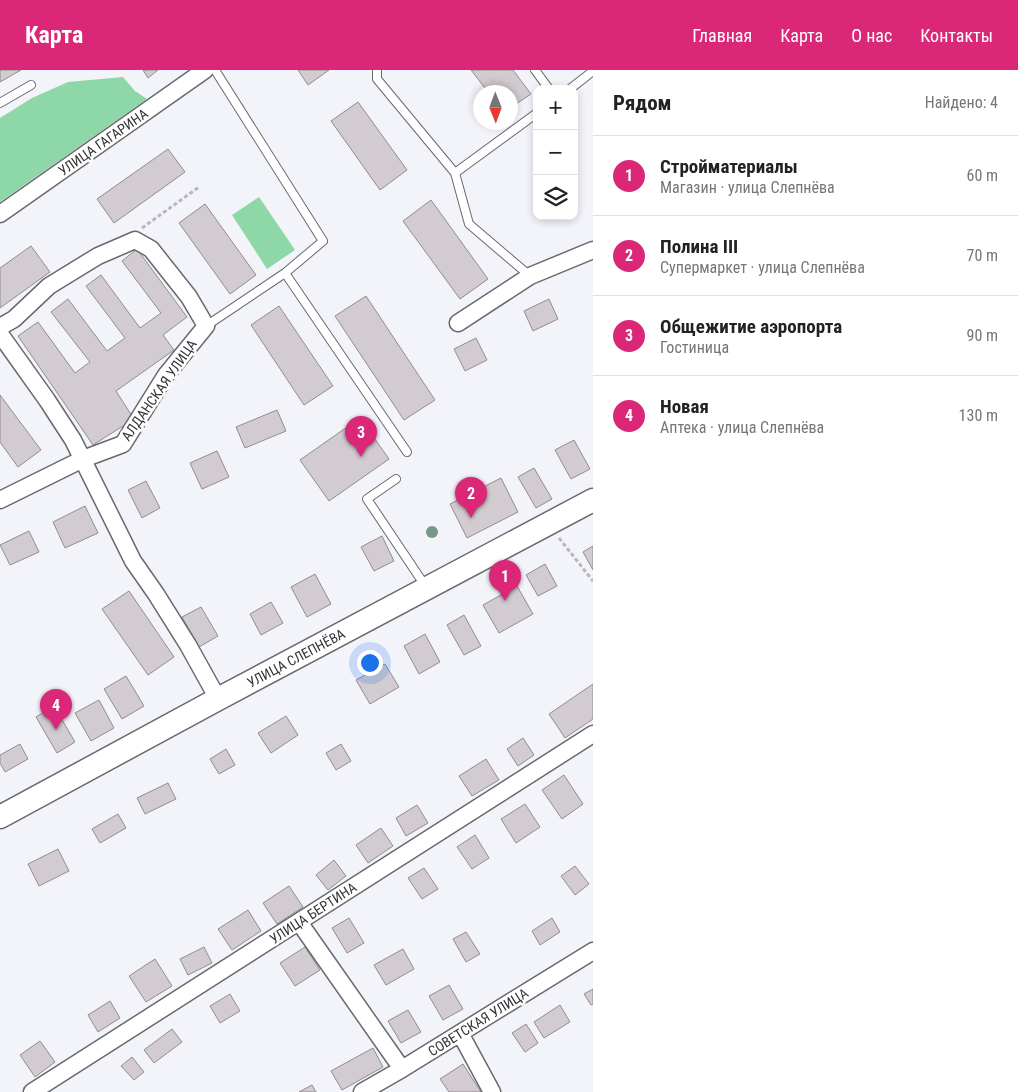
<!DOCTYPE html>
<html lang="ru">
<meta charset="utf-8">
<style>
:root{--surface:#fff;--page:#f2f2f2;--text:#222;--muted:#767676;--line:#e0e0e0;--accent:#db2777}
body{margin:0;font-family:"Roboto Condensed",sans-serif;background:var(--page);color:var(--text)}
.controls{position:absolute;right:15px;top:15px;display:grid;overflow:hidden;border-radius:10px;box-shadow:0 2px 8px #0003}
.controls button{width:45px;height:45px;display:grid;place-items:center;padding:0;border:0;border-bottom:1px solid var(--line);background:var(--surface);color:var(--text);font:25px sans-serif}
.compass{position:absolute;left:473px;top:15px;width:45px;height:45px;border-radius:50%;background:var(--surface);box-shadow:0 2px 8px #0003;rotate:179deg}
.you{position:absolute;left:369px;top:592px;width:18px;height:18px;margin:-12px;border:4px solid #fff;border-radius:50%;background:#1a73e8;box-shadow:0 0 0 8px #1a73e833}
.badge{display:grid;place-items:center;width:32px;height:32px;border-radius:50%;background:var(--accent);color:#fff;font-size:16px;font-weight:700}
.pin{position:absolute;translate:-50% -41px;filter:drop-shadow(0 1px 2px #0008)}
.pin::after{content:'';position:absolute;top:26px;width:18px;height:15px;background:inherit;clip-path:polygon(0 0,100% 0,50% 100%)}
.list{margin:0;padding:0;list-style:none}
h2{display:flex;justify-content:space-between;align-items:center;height:65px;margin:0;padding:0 20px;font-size:21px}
h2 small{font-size:16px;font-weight:400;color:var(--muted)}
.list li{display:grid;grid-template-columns:32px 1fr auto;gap:15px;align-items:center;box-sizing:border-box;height:80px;padding:0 20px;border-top:1px solid var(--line)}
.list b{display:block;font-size:19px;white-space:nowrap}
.list p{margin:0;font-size:16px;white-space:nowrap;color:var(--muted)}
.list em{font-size:16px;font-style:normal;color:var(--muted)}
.icon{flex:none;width:28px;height:28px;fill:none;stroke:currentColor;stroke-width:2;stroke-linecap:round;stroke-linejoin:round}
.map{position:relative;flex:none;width:593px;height:1022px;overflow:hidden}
header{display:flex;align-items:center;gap:30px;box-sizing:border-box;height:70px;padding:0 25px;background:var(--accent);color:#fff}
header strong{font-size:24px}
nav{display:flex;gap:28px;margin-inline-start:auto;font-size:18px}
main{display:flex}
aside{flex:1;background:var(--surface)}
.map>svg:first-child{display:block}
.green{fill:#8ed7a6}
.building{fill:#d2ccd0;stroke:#928c90}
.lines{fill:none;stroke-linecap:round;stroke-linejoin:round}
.lane-casing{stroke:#68696e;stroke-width:10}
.street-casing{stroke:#68696e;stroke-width:19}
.secondary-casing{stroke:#68696e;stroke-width:25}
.path{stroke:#b7b7bc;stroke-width:3;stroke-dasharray:4 2.5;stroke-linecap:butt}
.lane{stroke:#fff;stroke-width:8}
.street{stroke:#fff;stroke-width:16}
.secondary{stroke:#fff;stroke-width:22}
.tree{fill:#769989}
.labels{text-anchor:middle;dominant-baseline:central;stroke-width:5;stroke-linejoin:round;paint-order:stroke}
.street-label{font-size:14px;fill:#353537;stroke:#fff}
</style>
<header>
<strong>Карта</strong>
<nav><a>Главная</a><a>Карта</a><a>О нас</a><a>Контакты</a></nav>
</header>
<main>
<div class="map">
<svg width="593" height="1022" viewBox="0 0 593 1022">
<rect width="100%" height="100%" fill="#f3f3fa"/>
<!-- green -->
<path class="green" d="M 123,7 L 135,21 L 147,29 L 0,132 L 0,48 L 32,28 L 68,12 Z
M 259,127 L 295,180 L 267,199 L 232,145 Z"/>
<!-- building -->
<path class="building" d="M 0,0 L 21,0 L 0,12 Z
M 143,0 L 158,0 L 148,8 Z
M 298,0 L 329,0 L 308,15 Z
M 471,0 L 513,0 L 531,24 L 510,38 L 510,22 L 488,22 Z
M 358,32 L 407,100 L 380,120 L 331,51 Z
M 168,79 L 185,102 L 114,153 L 97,129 Z
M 431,130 L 488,209 L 460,229 L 403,151 Z
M 205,134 L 256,205 L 230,224 L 179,153 Z
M 31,176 L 50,202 L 0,238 L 0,198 Z
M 137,179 L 187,247 L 163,265 L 174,280 L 116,321 L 134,349 L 93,375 L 18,266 L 38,252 L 75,303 L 90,292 L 51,242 L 68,229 L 107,281 L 125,268 L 86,216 L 101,205 L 140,258 L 161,243 L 122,191 Z
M 366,226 L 435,330 L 404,350 L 335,246 Z
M 549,229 L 558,249 L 533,261 L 524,241 Z
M 279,236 L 333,316 L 304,335 L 251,255 Z
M 476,268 L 487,290 L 465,301 L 454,279 Z
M 0,325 L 41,380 L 18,397 L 0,372 Z
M 277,340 L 286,361 L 245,378 L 236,357 Z
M 360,348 L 389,389 L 329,431 L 300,390 Z
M 574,370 L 590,399 L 571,409 L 555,380 Z
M 217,381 L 229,407 L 202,419 L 190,393 Z
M 534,398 L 552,429 L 536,438 L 518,407 Z
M 501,408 L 518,442 L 467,468 L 450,434 Z
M 146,411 L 160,438 L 142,448 L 128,420 Z
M 85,436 L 98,463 L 65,478 L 53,452 Z
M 29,461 L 39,482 L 10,495 L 0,475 Z
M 382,466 L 394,491 L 374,501 L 361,477 Z
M 593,476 L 593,500 L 583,482 Z
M 545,494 L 557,516 L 538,526 L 526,505 Z
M 315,504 L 331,534 L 307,547 L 291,517 Z
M 517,516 L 533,544 L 499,563 L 483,535 Z
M 129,521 L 174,587 L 148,605 L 102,539 Z
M 271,532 L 283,553 L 261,565 L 250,544 Z
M 201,537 L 218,566 L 199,577 L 182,547 Z
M 464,545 L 481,576 L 464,585 L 447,555 Z
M 425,564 L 440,592 L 419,604 L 404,576 Z
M 385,594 L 399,617 L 370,634 L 356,610 Z
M 126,606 L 144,636 L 122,649 L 104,619 Z
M 593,614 L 593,649 L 565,668 L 549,644 Z
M 99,630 L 114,658 L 91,671 L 75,643 Z
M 54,636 L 75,672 L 57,683 L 36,647 Z
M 286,646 L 298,665 L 271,683 L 258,663 Z
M 523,668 L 534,685 L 518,696 L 507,679 Z
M 20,674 L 28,689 L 5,702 L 0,693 L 0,685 Z
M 341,674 L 351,691 L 336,700 L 326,683 Z
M 226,679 L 235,695 L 219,704 L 210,689 Z
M 486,689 L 499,710 L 472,726 L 459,706 Z
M 564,705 L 583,734 L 562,749 L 542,720 Z
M 168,713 L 176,729 L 145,744 L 137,728 Z
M 525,734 L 540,757 L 516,773 L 501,749 Z
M 417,735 L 428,753 L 406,766 L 396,748 Z
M 118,744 L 126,758 L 100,773 L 92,759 Z
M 381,758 L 393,776 L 368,793 L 356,775 Z
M 475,765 L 489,788 L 472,799 L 457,777 Z
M 58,779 L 69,801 L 39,816 L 28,794 Z
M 334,790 L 346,806 L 328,820 L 316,805 Z
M 575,796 L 589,814 L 575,825 L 561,806 Z
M 424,798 L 438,819 L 422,829 L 408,808 Z
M 289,816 L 303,837 L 277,854 L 263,833 Z
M 248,840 L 261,861 L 232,880 L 218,859 Z
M 349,848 L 364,873 L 347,883 L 332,858 Z
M 552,848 L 560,862 L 540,875 L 532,861 Z
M 466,862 L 480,884 L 466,892 L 453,869 Z
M 204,877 L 212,893 L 188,905 L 180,889 Z
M 305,877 L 320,900 L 295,916 L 280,893 Z
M 403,879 L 414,899 L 386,915 L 374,895 Z
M 155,889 L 172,916 L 146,932 L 129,906 Z
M 449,915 L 463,939 L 443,950 L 429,926 Z
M 593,919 L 593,934 L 591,935 L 584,924 Z
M 230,924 L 240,941 L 220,953 L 210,936 Z
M 110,931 L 120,948 L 98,962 L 88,945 Z
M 560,935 L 570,952 L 544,968 L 534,952 Z
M 408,940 L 421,962 L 401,973 L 388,951 Z
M 526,954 L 538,973 L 525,982 L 512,963 Z
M 172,959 L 182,972 L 154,993 L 144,980 Z
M 40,971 L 55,992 L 35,1007 L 20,985 Z
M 373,978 L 383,997 L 342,1020 L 331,1001 Z
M 132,987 L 144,1002 L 134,1010 L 121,996 Z
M 463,994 L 481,1022 L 449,1022 L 440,1009 Z
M 312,1015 L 316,1022 L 299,1022 Z"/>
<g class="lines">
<!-- lane casing -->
<g class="lane-casing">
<path id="lane" d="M 377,0 L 377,9 L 455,103
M 535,0 L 549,19
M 570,19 L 593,1
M 0,33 L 31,15
M 285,203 L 407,382
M 530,206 L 469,154 L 455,103 L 537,43
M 206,256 L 285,203 L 323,171 L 215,0
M 396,409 L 367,429 L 426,517"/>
</g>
<!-- street casing -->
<g class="street-casing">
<path id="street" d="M 0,144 L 205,0
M 458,253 L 530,206 L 593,180
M 0,257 L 14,249 L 49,216 L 98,186 L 135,170 L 151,179 L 189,227 L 206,256 L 166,305 L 123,374 L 83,389 L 0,430
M 0,264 L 47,330 L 73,370 L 133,491 L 156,524 L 188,575 L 218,629
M 299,852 L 402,999
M 460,963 L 492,1022
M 32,1022 L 593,664
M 362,1022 L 402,999 L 593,881"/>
</g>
<!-- secondary casing -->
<g class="secondary-casing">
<path id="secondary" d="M 0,747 L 218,629 L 593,430"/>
</g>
<!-- path -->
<path class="path" d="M 142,158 L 199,117
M 559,468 L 593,511"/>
<!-- lane -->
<use href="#lane" class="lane"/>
<!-- street -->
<use href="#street" class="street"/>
<!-- secondary -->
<use href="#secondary" class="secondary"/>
</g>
<!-- trees -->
<circle class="tree" cx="432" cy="462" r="6"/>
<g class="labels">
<!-- street labels -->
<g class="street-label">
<text transform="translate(103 72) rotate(-35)">УЛИЦА ГАГАРИНА</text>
<text transform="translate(159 320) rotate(-55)">АЛДАНСКАЯ УЛИЦА</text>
<text transform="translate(296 588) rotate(-28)">УЛИЦА СЛЕПНЁВА</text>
<text transform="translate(313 843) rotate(-33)">УЛИЦА БЕРТИНА</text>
<text transform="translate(478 952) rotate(-32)">СОВЕТСКАЯ УЛИЦА</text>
</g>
</g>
</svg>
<div class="controls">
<button>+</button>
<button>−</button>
<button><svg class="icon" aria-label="layers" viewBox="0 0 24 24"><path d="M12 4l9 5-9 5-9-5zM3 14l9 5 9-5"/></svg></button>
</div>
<svg class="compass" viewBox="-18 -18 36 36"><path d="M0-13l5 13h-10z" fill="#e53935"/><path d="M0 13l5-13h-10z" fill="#767676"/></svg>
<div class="you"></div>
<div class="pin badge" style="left:505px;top:531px">1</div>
<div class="pin badge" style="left:471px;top:448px">2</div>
<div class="pin badge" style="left:361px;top:387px">3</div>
<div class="pin badge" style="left:56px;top:660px">4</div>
</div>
<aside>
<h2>Рядом<small>Найдено: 4</small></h2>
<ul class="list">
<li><span class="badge">1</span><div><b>Стройматериалы</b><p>Магазин · улица Слепнёва</p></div><em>60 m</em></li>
<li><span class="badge">2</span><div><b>Полина III</b><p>Супермаркет · улица Слепнёва</p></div><em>70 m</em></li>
<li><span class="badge">3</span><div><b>Общежитие аэропорта</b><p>Гостиница</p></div><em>90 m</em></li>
<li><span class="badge">4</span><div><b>Новая</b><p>Аптека · улица Слепнёва</p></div><em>130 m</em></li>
</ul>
</aside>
</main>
